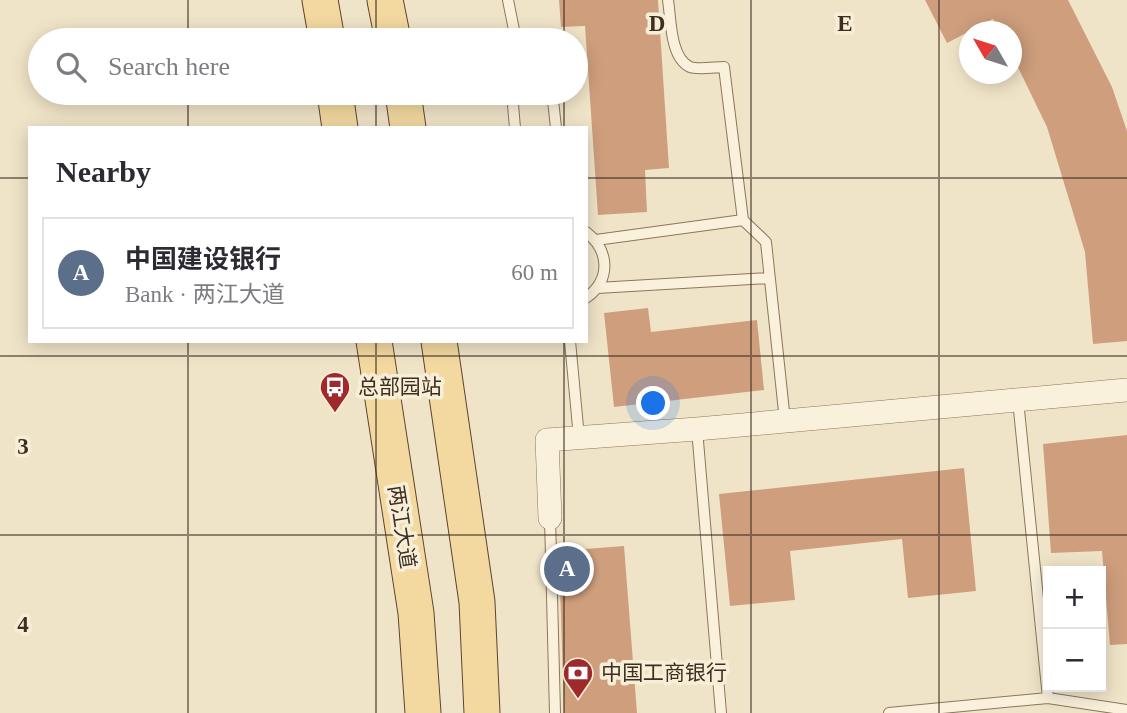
<!DOCTYPE html>
<meta charset="utf-8">
<style>
:root{--surface:#fff;--page:#f7f7f7;--text:#2b2b33;--muted:#7c7c81;--line:#e1e1e2;--accent:#9e2a2b}
body{margin:0;font-family:"Times New Roman","Noto Sans SC",serif;background:var(--page);color:var(--text)}
.controls{position:absolute;right:21px;bottom:21px;display:grid;overflow:hidden;border-radius:0px;box-shadow:0 4px 18px #0003}
.controls button{width:63px;height:63px;display:grid;place-items:center;padding:0;border:0;border-bottom:2px solid var(--line);background:var(--surface);color:var(--text);font:35px sans-serif}
.compass{position:absolute;left:959px;top:21px;width:63px;height:63px;border-radius:50%;background:var(--surface);box-shadow:0 4px 18px #0003;rotate:309deg}
.you{position:absolute;left:654px;top:404px;width:24px;height:24px;margin:-18px;border:5px solid #fff;border-radius:50%;background:#1a73e8;box-shadow:0 0 0 10px #1a73e833}
.badge{display:grid;place-items:center;width:46px;height:46px;border-radius:50%;background:var(--accent);color:#fff;font-size:23px;font-weight:700}
.pin{position:absolute;translate:-50% -50%;border:4px solid #fff;box-shadow:0 2px 7px #0006}
.list{margin:0;padding:0;list-style:none}
h2{display:flex;justify-content:space-between;align-items:center;height:91px;margin:0;padding:0 28px;font-size:30px}
h2 small{font-size:23px;font-weight:400;color:var(--muted)}
.list li{display:grid;grid-template-columns:46px 1fr auto;gap:21px;align-items:center;box-sizing:border-box;height:112px;margin:0 14px 14px;padding:0 14px;border:2px solid var(--line);border-radius:0px}
.list b{display:block;font-size:26px;white-space:nowrap}
.list p{margin:0;font-size:23px;white-space:nowrap;color:var(--muted)}
.list em{font-size:23px;font-style:normal;color:var(--muted)}
.icon{flex:none;width:38px;height:38px;fill:none;stroke:currentColor;stroke-width:2;stroke-linecap:round;stroke-linejoin:round}
.map{position:relative;flex:none;width:1127px;height:713px;overflow:hidden}
.search{position:absolute;background:var(--surface);box-shadow:0 4px 18px #0003;left:28px;top:28px;width:560px;height:77px;display:flex;align-items:center;gap:18px;box-sizing:border-box;padding:0 24px;border-radius:38px;color:var(--muted);font-size:26px}
.panel{position:absolute;background:var(--surface);box-shadow:0 4px 18px #0003;left:28px;top:126px;width:560px;height:217px;border-radius:0px}
.map>svg:first-child{display:block}
.building{fill:#cf9f7d}
.lines{fill:none;stroke-linecap:round;stroke-linejoin:round}
.service-casing{stroke:#8d765c;stroke-width:12}
.minor-casing{stroke:#8d765c;stroke-width:24}
.primary-casing{stroke:#5b4430;stroke-width:37}
.service{stroke:#faf1dc;stroke-width:10}
.minor{stroke:#faf1dc;stroke-width:23}
.primary{stroke:#f3d9a0;stroke-width:35}
.grid{fill:none;stroke:#3d2e20;stroke-width:2;stroke-opacity:0.55}
.labels{text-anchor:middle;dominant-baseline:central;stroke-width:7;stroke-linejoin:round;paint-order:stroke}
.poi-label{font-size:21px;fill:#3d2e20;stroke:#f7eed8;text-anchor:start}
.street-label{font-size:21px;fill:#3d2e20;stroke:#f7eed8}
.grid-label{font-size:23px;text-anchor:middle;font-weight:bold;fill:#3d2e20;stroke:#f7eed8;stroke-width:7;stroke-linejoin:round;paint-order:stroke}
</style>
<div class="map">
<svg width="1127" height="713" viewBox="0 0 1127 713">
<rect width="100%" height="100%" fill="#f0e4c8"/>
<!-- building -->
<path class="building" d="M 559,0 L 658,0 L 669,168 L 645,170 L 647,212 L 598,215 L 585,26 L 561,27 Z
M 925,0 L 1068,0 L 1112,87 L 1127,131 L 1127,341 L 1093,344 L 1085,252 L 1047,127 L 1012,55 L 1012,32 L 1000,32 L 993,19 L 947,43 Z
M 648,308 L 651,332 L 757,320 L 764,390 L 614,407 L 604,313 Z
M 1127,435 L 1127,644 L 1110,645 L 1102,551 L 1051,553 L 1043,444 Z
M 964,468 L 976,591 L 908,598 L 902,539 L 790,551 L 795,600 L 730,606 L 719,494 Z
M 624,546 L 637,713 L 564,713 L 559,551 Z"/>
<g class="lines">
<!-- service casing -->
<g class="service-casing">
<path id="service" d="M 508,0 L 516,40
M 668,0 C 671,19 670,58 690,67 C 697,70 716,67 724,67 L 743,220 L 766,242 L 785,421
M 512,93 L 515,128
M 549,93 L 553,100 L 556,128
M 586,232 C 609,250 612,279 586,298
M 596,240 L 743,220
M 597,288 L 769,278
M 570,341 L 579,438
M 1018,400 L 1048,698
M 697,429 L 721,713
M 550,518 L 555,713
M 889,713 L 1048,698 L 1127,710"/>
</g>
<!-- minor casing -->
<g class="minor-casing">
<path id="minor" d="M 550,518 L 547,440 L 697,429 L 1127,390"/>
</g>
<!-- primary casing -->
<g class="primary-casing">
<path id="primary" d="M 320,0 L 327,40
M 385,0 L 393,40
M 335,93 L 340,128
M 403,93 L 408,128
M 374,341 L 416,613 L 423,713
M 439,341 L 477,602 L 482,713"/>
</g>
<!-- service -->
<use href="#service" class="service"/>
<!-- minor -->
<use href="#minor" class="minor"/>
<!-- primary -->
<use href="#primary" class="primary"/>
</g>
<!-- grid -->
<path class="grid" d="M 188,0 L 188,40M 376,0 L 376,40M 564,0 L 564,40M 751,0 L 751,713M 939,0 L 939,713M 188,93 L 188,128M 376,93 L 376,128M 564,93 L 564,128M 0,178 L 30,178M 586,178 L 1127,178M 188,341 L 188,713M 376,341 L 376,713M 564,341 L 564,713M 0,356 L 1127,356M 0,535 L 1127,535"/>
<!-- icons -->
<defs>
<g id="bus-pin" transform="scale(1.575)"><path d="M0 17L-7.5 6A9.5 9.5 0 1 1 7.5 6Z" fill="#9e2a2b" stroke="#f7eed8"/><path d="M-5-6H5V4H4V6H2V4H-2V6H-4V4H-5ZM-3.5-4V0h7V-4ZM-3.5 1.2v1.5H-2V1.2ZM2 1.2v1.5H3.5V1.2Z" fill="#fff"/></g>
<g id="bank-pin" transform="scale(1.575)"><path d="M0 17L-7.5 6A9.5 9.5 0 1 1 7.5 6Z" fill="#9e2a2b" stroke="#f7eed8"/><path d="M-6-4H6V4H-6ZM0-2.3a2.3 2.3 0 1 0 0 4.6a2.3 2.3 0 1 0 0-4.6Z" fill="#fff"/></g>
</defs>
<g fill-rule="evenodd">
<use href="#bus-pin" x="335" y="387"/>
<use href="#bank-pin" x="578" y="673"/>
</g>
<g class="labels">
<!-- poi labels -->
<g class="poi-label">
<text x="358" y="387">总部园站</text>
<text x="601" y="673">中国工商银行</text>
</g>
<!-- street labels -->
<g class="street-label">
<text transform="translate(402 527) rotate(81)">两江大道</text>
</g>
</g>
<g class="grid-label">
<text x="657" y="31">D</text>
<text x="845" y="31">E</text>
<text x="23" y="454">3</text>
<text x="23" y="632">4</text>
</g>
</svg>
<div class="controls">
<button>+</button>
<button>−</button>
</div>
<svg class="compass" viewBox="-18 -18 36 36"><path d="M0-13l5 13h-10z" fill="#e53935"/><path d="M0 13l5-13h-10z" fill="#7c7c81"/></svg>
<div class="you"></div>
<div class="pin badge" style="left:567px;top:569px;background:#5c6f8a">A</div>
<div class="search"><svg class="icon" aria-label="search" viewBox="0 0 24 24"><circle cx="10" cy="10" r="6"/><path d="M15 15l6 6"/></svg>Search here</div>
<section class="panel">
<h2>Nearby<small></small></h2>
<ul class="list">
<li><span class="badge" style="background:#5c6f8a">A</span><div><b>中国建设银行</b><p>Bank · 两江大道</p></div><em>60 m</em></li>
</ul>
</section>
</div>
